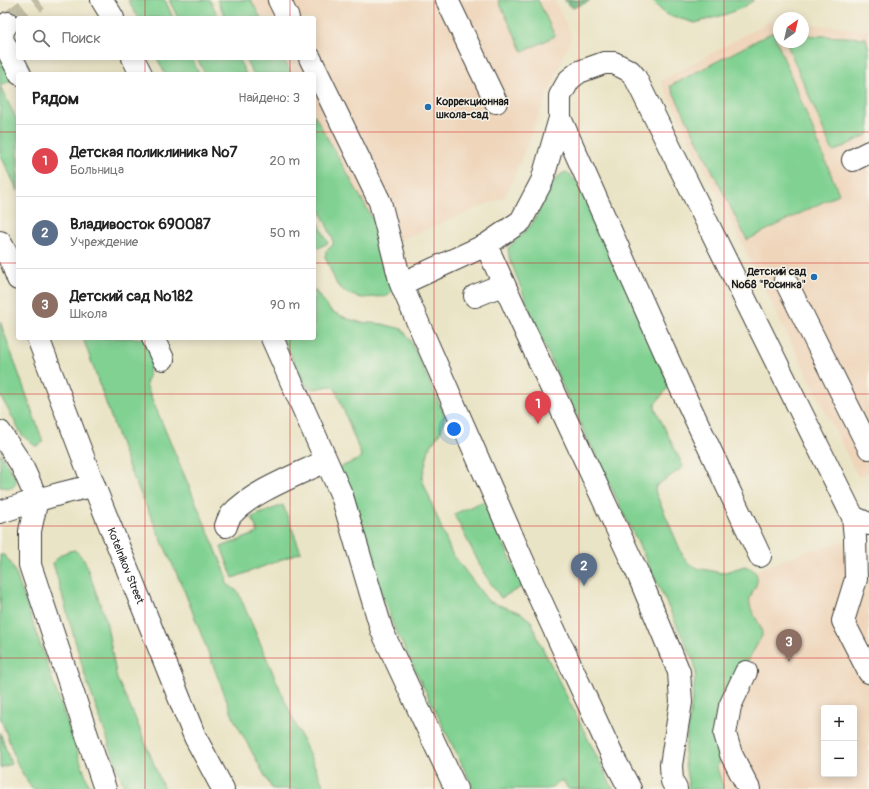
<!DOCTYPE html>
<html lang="ru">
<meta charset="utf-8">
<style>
:root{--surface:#fff;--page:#f2f2f2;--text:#222;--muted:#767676;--line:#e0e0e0;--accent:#1f6fb2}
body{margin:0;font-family:Pangolin,sans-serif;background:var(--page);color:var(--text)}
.controls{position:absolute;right:12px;bottom:12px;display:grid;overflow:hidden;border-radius:4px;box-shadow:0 2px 10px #0003}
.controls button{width:36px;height:36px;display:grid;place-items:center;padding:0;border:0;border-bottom:1px solid var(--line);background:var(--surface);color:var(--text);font:20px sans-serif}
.compass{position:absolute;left:773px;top:12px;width:36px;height:36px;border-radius:50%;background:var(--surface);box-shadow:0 2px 10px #0003;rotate:34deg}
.you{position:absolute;left:454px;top:429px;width:14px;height:14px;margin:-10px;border:3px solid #fff;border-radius:50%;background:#1a73e8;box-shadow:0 0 0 6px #1a73e833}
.badge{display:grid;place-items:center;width:26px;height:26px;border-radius:50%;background:var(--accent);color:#fff;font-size:13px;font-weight:700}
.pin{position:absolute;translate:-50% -33px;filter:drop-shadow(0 1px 2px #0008)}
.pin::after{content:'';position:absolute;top:21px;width:14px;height:12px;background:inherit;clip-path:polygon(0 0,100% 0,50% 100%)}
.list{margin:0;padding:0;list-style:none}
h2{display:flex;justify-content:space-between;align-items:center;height:52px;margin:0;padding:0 16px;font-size:17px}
h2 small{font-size:13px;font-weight:400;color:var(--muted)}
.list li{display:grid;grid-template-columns:26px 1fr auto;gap:12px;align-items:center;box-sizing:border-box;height:72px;padding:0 16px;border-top:1px solid var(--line)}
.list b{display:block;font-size:15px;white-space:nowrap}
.list p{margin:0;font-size:13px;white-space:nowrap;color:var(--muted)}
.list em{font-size:13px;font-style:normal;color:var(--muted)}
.icon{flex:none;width:22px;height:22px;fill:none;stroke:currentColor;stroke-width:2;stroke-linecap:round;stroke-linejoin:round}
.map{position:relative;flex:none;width:869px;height:789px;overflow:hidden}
.search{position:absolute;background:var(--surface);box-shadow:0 2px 10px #0003;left:16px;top:16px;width:300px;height:44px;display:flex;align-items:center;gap:10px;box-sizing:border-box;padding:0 14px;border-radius:4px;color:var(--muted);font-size:15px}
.panel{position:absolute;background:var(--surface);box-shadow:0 2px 10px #0003;left:16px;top:72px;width:300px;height:268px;border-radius:4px}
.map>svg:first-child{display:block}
.built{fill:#efd6bb;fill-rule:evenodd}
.green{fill:#80d192;stroke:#4e7657}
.forest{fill:#68b37c;stroke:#42684c}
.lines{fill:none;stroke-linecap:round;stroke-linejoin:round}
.minor-tunnel{stroke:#c1bca4;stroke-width:22;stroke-dasharray:22 11;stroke-linecap:butt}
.minor-casing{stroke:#3b3a36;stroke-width:24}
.major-casing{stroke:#3b3a36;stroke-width:24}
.minor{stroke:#fff;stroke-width:22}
.major{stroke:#fff;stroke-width:22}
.grid{fill:none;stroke:#d62828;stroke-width:1;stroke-opacity:0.55}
.poi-dot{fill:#1f6fb2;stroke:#f7f3e8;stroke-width:1.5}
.labels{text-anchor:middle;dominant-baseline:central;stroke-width:3;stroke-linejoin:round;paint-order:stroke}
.poi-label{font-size:11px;font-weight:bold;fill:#1c1c1c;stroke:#f7f3e8;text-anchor:start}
.street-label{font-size:11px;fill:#1c1c1c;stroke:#f7f3e8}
</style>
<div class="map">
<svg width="869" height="789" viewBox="0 0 869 789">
<rect width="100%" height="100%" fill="#f7f3e8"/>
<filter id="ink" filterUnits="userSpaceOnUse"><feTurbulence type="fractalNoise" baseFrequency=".025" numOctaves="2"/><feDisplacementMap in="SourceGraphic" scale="8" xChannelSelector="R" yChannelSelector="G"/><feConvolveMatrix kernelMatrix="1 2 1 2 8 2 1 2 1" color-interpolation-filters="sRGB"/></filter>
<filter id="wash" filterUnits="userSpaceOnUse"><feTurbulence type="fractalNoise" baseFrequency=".012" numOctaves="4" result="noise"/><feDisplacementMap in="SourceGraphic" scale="16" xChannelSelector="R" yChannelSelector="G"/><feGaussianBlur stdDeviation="0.9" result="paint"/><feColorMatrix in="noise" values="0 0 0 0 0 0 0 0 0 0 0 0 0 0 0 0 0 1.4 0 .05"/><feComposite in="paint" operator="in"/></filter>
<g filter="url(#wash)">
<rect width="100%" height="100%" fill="#eae4c6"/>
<!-- built -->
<path class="built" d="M 240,0 L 554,0 L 572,36 L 505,197 L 372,251 L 314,140 L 314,74 L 279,74 L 271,58 L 314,58 L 314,18 L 250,18 Z
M 770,21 L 774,29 L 779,27 L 779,42 L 803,42 L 803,23 L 869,30 L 869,472 L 858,477 L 661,81 Z
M 869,534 L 869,789 L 698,789 L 730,596 L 757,570 L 808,551 ZM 824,708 L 854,708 L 854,774 L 824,774 Z"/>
<!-- green -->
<path class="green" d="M 128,0 L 165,0 L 173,18 L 138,18 Z
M 169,0 L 210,0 L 219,18 L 178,18 Z
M 217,0 L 251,0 L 261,18 L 226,18 Z
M 498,0 L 538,0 L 555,36 L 523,52 Z
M 653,0 L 754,0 L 744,7 L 727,14 L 695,23 L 665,14 L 654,3 Z
M 773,32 L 839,194 L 747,240 L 670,86 Z
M 803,35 L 866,38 L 869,51 L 869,134 L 833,152 L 786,42 L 803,42 Z
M 0,58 L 15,78 L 0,86 L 18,122 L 18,191 L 0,154 Z
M 157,58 L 192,58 L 199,74 L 165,74 Z
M 197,58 L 238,58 L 246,74 L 205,74 Z
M 245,58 L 283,58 L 292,74 L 253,74 Z
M 314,114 L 380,232 L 393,290 L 388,296 L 362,298 L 348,294 L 337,285 L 325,257 L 326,251 L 333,245 L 333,239 L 314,197 Z
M 567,172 L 581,186 L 670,385 L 655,404 L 655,408 L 683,466 L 682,468 L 656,486 L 655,491 L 683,556 L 688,563 L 697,568 L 722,573 L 745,566 C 750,568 755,570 757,576 C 760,586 747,594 750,605 C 752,616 763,624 762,636 L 743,669 L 721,749 L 717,768 L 724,789 L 689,789 L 684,757 L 696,672 L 694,662 L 652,572 L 567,396 L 538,331 L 509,257 L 508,248 C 516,240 524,233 531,225 C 541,213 549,175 567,172 Z
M 314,214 L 328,243 L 314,250 Z
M 314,289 L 331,311 L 348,319 L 359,322 L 382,324 L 402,329 L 410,340 L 445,416 L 443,424 L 441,431 L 429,449 L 422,479 L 451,552 L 488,601 L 521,613 L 532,622 L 538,639 L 613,789 L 568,789 L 563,780 L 548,789 L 474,789 L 394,627 L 336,469 L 359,459 L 361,455 L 335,388 L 330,386 L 314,389 L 306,386 L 282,338 L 314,338 Z
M 0,321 L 41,436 L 43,442 L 39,445 L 35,446 L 22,435 L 0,395 Z
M 83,338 L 146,338 L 153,358 L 146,385 L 227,576 L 226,583 L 238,592 L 293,719 L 325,789 L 272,789 L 234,719 L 184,590 L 129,468 Z
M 0,453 L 15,477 L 16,484 L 12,488 L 0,487 Z
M 484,501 L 523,586 L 501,598 L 485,575 L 454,514 Z
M 283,505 L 301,552 L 233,578 L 221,547 L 258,533 L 252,517 Z
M 75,550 L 84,559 L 106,620 L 117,679 L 134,715 L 164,789 L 125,789 L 86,679 L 53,563 C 60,554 64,552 75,550 Z
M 0,555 L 4,555 L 10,562 L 16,574 L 90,789 L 32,789 L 18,766 L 0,716 Z
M 0,732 L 11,764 L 0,768 Z"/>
<!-- forest -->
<path class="forest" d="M 564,0 L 590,0 L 588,2 L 573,8 Z"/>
</g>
<g filter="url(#ink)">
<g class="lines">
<!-- minor-tunnel -->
<path class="minor-tunnel" d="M 8,23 L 38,0"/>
<!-- minor casing -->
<g class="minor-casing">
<path id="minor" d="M 102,0 L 113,18
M 279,0 L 288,18
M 447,0 L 496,102
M 8,23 L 3,30 L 2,39 L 20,74
M 133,58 L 141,74
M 310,58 L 380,202 L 401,284 L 486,245 L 521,221 L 542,181 L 560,118 L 560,96 L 569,80 L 579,72 L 604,63 L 614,63 L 630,71 L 635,77 L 853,517 L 869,524
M 560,118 L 680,386 L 760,556
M 853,160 L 869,152
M 486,245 L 557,400 L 638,574 L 679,672 L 681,702 L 671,765 L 672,781 L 676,789
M 785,280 L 869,448
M 401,284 L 534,586 L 613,757 L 630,789
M 475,296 L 504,284
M 153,338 L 163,359
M 272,338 L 342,496 L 382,631 L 456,789
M 0,432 L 21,464 L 37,499 L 30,531 L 30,565 L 105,789
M 853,517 L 855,538 L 856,579 L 843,621 L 869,672
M 226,526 C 227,522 229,518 231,515 C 251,492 299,474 326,461
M 746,672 L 730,706 L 725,734 L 731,754 L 749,789"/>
</g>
<!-- major casing -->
<g class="major-casing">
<g id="major">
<path d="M 0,242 L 12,263 L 18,279"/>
<path id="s1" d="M 38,338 L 94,486 L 195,737 L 223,789"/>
<path d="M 0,512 C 31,502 61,492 94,486"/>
</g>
</g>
<!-- minor -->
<use href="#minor" class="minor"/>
<!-- major -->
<use href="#major" class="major"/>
</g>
</g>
<!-- grid -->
<path class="grid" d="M 145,0 L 145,18M 290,0 L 290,18M 434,0 L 434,789M 579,0 L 579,789M 724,0 L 724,789M 145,58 L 145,74M 290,58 L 290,74M 0,132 L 18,132M 314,132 L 869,132M 0,263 L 18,263M 314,263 L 869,263M 145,338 L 145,789M 290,338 L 290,789M 0,394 L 869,394M 0,526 L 869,526M 0,658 L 869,658"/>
<!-- markers -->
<g class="poi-dot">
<circle cx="428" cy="107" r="4"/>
<circle cx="814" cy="277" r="4"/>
</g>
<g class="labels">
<!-- poi labels -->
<g class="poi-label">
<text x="436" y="101">Коррекционная<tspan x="436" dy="13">школа-сад</tspan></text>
<text x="806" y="271" text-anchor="end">Детский сад<tspan x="806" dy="13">№68 "Росинка"</tspan></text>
</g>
<!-- street labels -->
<g class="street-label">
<text stroke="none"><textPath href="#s1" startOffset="244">Kotelnikov Street</textPath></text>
</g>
</g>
</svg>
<div class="controls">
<button>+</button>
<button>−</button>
</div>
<svg class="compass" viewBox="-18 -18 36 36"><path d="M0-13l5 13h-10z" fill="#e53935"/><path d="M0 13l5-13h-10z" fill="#767676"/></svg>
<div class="you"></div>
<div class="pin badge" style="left:538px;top:424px;background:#e0444e">1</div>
<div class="pin badge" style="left:584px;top:586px;background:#5c6f8a">2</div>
<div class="pin badge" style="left:789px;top:662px;background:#8d6e63">3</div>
<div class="search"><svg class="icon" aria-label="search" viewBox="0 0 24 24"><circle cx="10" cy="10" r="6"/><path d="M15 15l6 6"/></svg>Поиск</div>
<section class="panel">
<h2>Рядом<small>Найдено: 3</small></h2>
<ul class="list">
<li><span class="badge" style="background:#e0444e">1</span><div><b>Детская поликлиника №7</b><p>Больница</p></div><em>20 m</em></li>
<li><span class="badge" style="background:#5c6f8a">2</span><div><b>Владивосток 690087</b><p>Учреждение</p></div><em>50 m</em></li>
<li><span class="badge" style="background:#8d6e63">3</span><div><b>Детский сад №182</b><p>Школа</p></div><em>90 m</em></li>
</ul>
</section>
</div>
